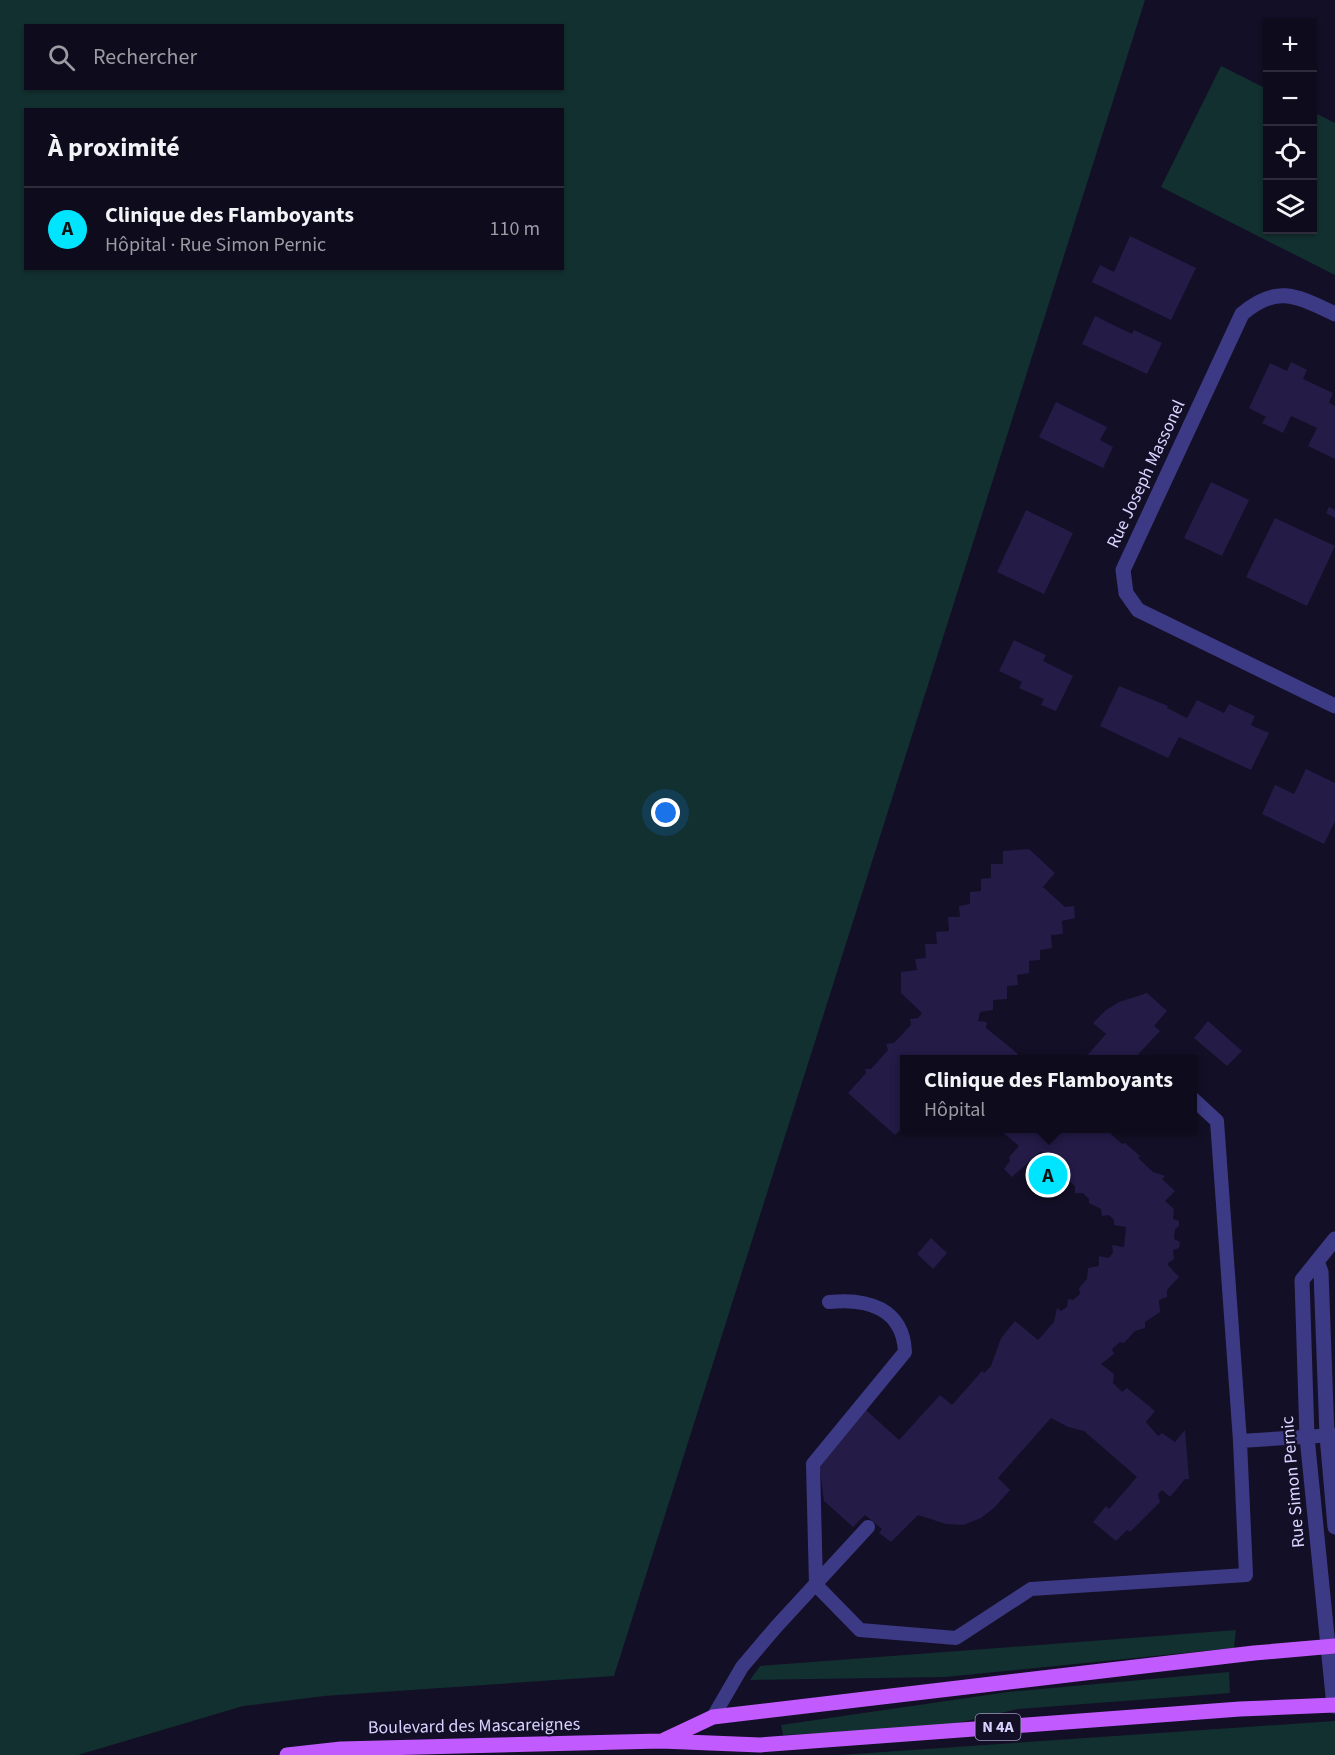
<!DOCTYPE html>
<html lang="fr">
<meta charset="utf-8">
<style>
:root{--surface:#0e0b1c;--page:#1c1929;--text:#f1f3f6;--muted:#9b9ba3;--line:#2e2b3b;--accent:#00e5ff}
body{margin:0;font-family:"Source Sans 3",sans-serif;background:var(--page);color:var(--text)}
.controls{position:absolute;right:18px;top:18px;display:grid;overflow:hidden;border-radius:0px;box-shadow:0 2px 4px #0004}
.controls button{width:54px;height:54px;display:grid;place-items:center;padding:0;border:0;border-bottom:2px solid var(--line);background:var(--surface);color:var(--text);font:30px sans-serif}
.you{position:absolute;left:666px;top:813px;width:21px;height:21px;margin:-15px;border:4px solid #fff;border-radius:50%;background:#1a73e8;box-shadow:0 0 0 9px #1a73e833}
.badge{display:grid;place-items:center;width:39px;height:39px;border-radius:50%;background:var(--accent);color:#111;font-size:20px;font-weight:700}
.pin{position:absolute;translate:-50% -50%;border:3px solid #fff;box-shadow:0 2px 6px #0006}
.popup{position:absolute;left:900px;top:1055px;width:297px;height:78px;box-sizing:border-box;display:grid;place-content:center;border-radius:0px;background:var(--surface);filter:drop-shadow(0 2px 4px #0005);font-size:20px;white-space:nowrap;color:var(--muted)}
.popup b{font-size:22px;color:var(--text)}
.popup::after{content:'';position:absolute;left:50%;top:100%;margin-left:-12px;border:12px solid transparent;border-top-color:var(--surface)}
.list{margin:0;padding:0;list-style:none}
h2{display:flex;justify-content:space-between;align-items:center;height:78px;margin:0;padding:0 24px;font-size:26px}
h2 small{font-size:20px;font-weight:400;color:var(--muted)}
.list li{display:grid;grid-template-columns:39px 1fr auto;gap:18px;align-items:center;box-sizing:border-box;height:84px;padding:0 24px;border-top:2px solid var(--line)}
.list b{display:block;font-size:22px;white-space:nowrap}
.list p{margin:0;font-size:20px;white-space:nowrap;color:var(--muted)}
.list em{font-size:20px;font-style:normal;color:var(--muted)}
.icon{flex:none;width:33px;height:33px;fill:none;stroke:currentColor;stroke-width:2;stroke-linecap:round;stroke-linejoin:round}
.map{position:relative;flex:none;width:1335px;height:1755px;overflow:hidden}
.search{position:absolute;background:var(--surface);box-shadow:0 2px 4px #0004;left:24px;top:24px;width:540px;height:66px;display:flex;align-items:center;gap:15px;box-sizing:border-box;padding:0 21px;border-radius:0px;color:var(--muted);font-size:22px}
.panel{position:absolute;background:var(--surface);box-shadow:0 2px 4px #0004;left:24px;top:108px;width:540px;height:162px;border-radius:0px}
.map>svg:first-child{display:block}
.green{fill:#12302f;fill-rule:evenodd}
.building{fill:#241b47}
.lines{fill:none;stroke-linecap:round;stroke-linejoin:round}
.service{stroke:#3d3a85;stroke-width:14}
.minor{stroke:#3d3a85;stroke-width:15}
.primary{stroke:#c25bff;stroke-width:15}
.labels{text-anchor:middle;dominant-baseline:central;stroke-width:4.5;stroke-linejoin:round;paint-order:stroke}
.shield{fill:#130f26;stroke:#9e99be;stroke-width:1.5}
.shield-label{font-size:16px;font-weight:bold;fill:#d9d4ff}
.street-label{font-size:18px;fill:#d9d4ff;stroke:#130f26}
</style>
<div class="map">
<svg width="1335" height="1755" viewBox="0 0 1335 1755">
<rect width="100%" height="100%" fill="#130f26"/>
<!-- green -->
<path class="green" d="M 0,0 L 1145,0 L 614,1676 L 324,1696 L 243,1706 L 78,1755 L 0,1755 ZM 26,26 L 562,26 L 562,88 L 26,88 ZM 26,110 L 562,110 L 562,268 L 26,268 Z
M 1221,66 L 1267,89 L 1268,230 L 1312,230 L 1313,112 L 1335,123 L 1335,275 L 1161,187 Z
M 1236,1630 L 1234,1648 L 945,1677 L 750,1680 L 760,1666 Z
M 1229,1672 L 1230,1693 L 1018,1709 L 945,1726 L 783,1735 L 781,1725 L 1008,1692 Z
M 1335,1721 L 1335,1755 L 839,1755 Z"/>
<!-- building -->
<path class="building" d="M 1130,236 L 1196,268 L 1171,320 L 1092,282 L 1100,265 L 1114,272 Z
M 1095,316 L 1132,334 L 1134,330 L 1162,343 L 1147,374 L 1082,344 Z
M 1291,362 L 1307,370 L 1303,379 L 1333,393 L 1329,403 L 1335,406 L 1335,459 L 1308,446 L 1317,428 L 1291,416 L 1283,433 L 1262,423 L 1266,417 L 1249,408 L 1270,363 L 1287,371 Z
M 1056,402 L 1107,427 L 1100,440 L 1113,447 L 1103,468 L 1039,437 Z
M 1211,482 L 1249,500 L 1222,556 L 1184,538 Z
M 1329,507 L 1335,510 L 1335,518 L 1326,513 Z
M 1026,510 L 1073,533 L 1044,594 L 997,572 Z
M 1275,518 L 1335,546 L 1307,606 L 1246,577 Z
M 1014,640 L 1046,655 L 1043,661 L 1073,676 L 1056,711 L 1041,705 L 1044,699 L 1019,688 L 1022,682 L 999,671 Z
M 1119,686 L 1168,706 L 1167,708 L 1187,718 L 1197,700 L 1224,713 L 1229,704 L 1255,716 L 1251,725 L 1269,733 L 1251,770 L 1179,737 L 1168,758 L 1100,726 Z
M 1306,769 L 1335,783 L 1335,821 L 1324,844 L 1262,814 L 1275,785 L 1294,794 Z
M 1029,849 L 1055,873 L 1043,887 L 1065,907 L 1074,906 L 1075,918 L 1062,921 L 1063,934 L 1051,935 L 1052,948 L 1040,950 L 1040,960 L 1029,961 L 1029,973 L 1017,975 L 1018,985 L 1007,986 L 1007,999 L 993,1000 L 993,1010 L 980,1012 L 978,1021 L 987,1022 L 986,1028 L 1017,1053 L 1020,1060 L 904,1060 L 904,1126 L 895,1135 L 848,1093 L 866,1073 L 865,1069 L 871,1069 L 888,1050 L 886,1044 L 894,1043 L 911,1025 L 910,1019 L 918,1018 L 922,1013 L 901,993 L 901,972 L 917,970 L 915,959 L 926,958 L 925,944 L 937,944 L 936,932 L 949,931 L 948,917 L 960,917 L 959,906 L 970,904 L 970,892 L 981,891 L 981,879 L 991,878 L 991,864 L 1003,864 L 1003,851 Z
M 1147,993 L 1167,1011 L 1154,1026 L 1160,1031 L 1133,1060 L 1083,1060 L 1106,1034 L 1093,1023 L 1106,1010 L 1119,1002 Z
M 1208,1021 L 1242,1051 L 1227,1066 L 1194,1038 Z
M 992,1128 L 1109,1128 L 1113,1130 L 1111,1134 L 1122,1144 L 1125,1143 L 1140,1156 L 1138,1158 L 1153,1172 L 1165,1176 L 1162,1179 L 1175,1191 L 1165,1201 L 1174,1209 L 1173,1219 L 1179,1221 L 1179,1226 L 1175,1229 L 1174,1239 L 1180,1242 L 1179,1248 L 1173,1250 L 1174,1259 L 1167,1264 L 1179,1277 L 1167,1290 L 1167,1297 L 1159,1300 L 1160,1312 L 1145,1322 L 1145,1328 L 1135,1331 L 1124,1343 L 1120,1342 L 1112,1349 L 1114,1354 L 1101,1364 L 1114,1374 L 1113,1383 L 1122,1392 L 1127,1388 L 1155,1411 L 1146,1422 L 1158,1436 L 1162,1433 L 1175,1442 L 1185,1430 L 1189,1479 L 1185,1479 L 1170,1497 L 1162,1490 L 1158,1494 L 1160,1502 L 1130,1532 L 1127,1530 L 1116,1541 L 1093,1522 L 1106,1506 L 1109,1509 L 1137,1477 L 1084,1431 L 1068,1427 L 1051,1418 L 998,1478 L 1010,1490 L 994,1508 L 981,1518 L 963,1525 L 946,1524 L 918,1515 L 891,1542 L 879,1533 L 882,1529 L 865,1515 L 853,1527 L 824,1501 L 819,1463 L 866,1410 L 899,1440 L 940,1395 L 952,1405 L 982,1371 L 984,1373 L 991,1366 L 1001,1338 L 1015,1321 L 1038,1340 L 1054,1322 L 1057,1308 L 1061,1311 L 1067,1307 L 1068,1299 L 1073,1300 L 1080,1294 L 1079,1288 L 1087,1279 L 1088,1268 L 1099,1266 L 1099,1256 L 1109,1258 L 1113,1252 L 1112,1245 L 1124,1247 L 1126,1227 L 1114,1225 L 1114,1220 L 1109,1215 L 1102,1216 L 1101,1209 L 1089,1203 L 1089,1199 L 1083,1193 L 1075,1193 L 1075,1186 L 1068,1180 L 1062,1181 L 1061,1174 L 1054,1168 L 1050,1169 L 1044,1158 L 1046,1156 L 1041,1151 L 1012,1177 L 1004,1169 L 1010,1161 L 1009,1157 L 1019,1146 L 1001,1131 L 996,1133 Z
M 931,1238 L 947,1253 L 933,1269 L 917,1254 Z"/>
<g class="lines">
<!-- service -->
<path class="service" d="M 829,1302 C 867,1298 903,1308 905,1352 L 813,1464 L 816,1585 L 860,1630 L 956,1638 L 1031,1589 L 1246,1575 L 1240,1441 L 1217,1121 L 1192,1098
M 1240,1441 L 1335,1435
M 713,1717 L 742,1667 L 776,1627 L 868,1527"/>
<!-- minor -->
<path class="minor" d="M 1335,314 C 1297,296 1277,284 1242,314 L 1123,570 L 1126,593 L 1138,610 L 1335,706
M 1317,1261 L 1321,1272 L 1327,1436 L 1335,1527
M 1334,1706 L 1307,1437 L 1302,1280 L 1335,1239"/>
<!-- primary -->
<path class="primary" d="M 664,1740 L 713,1717 L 1254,1653 L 1335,1646
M 287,1755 L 341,1749 L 661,1741 L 760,1745 L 1240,1709 L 1335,1705"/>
</g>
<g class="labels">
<!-- shield labels -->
<rect class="shield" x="975.5" y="1714" width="45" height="26" rx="4.5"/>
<g class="shield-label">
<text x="998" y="1727">N 4A</text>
</g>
<!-- street labels -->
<g class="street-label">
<text transform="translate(1146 474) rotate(-65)">Rue Joseph Massonel</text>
<text transform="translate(1293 1482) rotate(-95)">Rue Simon Pernic</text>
<text transform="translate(474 1726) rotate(-1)">Boulevard des Mascareignes</text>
</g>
</g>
</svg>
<div class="controls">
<button>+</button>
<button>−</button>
<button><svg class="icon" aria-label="locate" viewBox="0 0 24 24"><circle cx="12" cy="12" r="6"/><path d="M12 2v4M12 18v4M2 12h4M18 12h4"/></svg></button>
<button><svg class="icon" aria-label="layers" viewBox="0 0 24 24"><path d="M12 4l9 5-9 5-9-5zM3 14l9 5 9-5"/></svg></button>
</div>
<div class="you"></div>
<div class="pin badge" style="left:1048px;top:1175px">A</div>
<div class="popup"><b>Clinique des Flamboyants</b>Hôpital</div>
<div class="search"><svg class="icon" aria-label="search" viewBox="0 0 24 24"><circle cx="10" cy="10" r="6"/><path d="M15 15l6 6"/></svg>Rechercher</div>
<section class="panel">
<h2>À proximité<small></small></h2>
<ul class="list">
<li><span class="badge">A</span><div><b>Clinique des Flamboyants</b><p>Hôpital · Rue Simon Pernic</p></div><em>110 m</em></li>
</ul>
</section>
</div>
